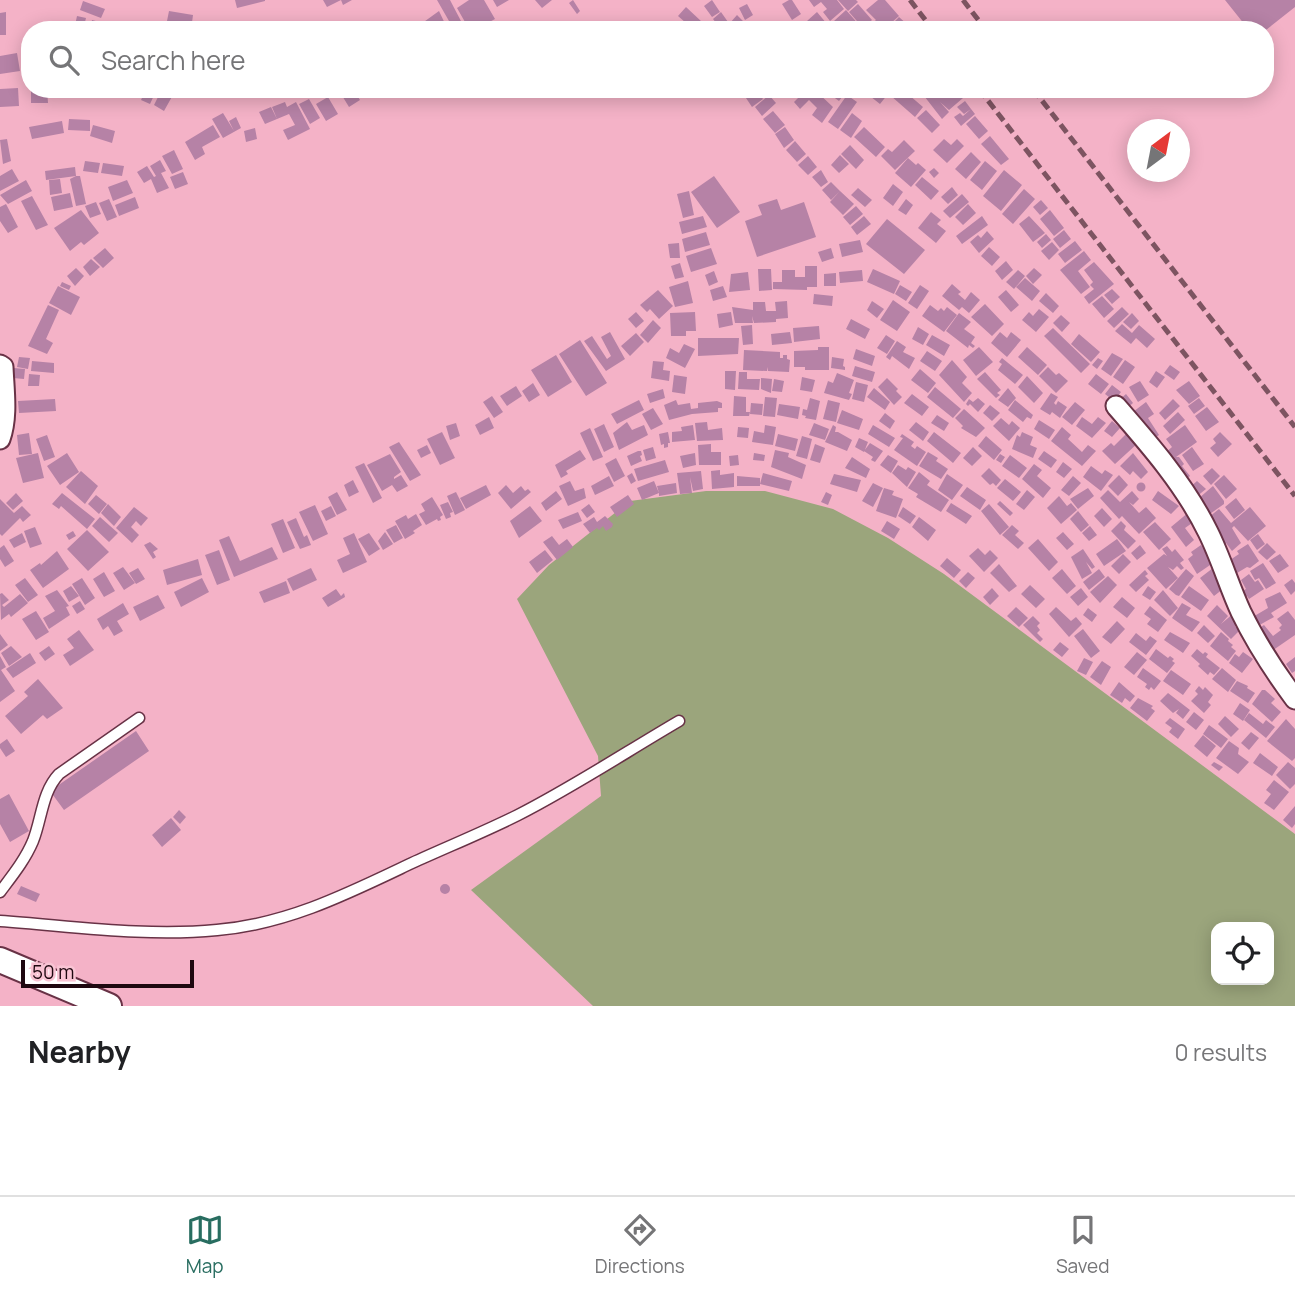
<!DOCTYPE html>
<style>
:root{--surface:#fff;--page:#f2f2f2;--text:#202124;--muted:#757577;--line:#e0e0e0;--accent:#286d60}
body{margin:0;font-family:Manrope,sans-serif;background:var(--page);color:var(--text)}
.controls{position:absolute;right:21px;bottom:21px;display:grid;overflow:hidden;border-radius:14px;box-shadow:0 4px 18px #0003}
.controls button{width:63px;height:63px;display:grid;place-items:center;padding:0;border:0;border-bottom:2px solid var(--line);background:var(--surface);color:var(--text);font:35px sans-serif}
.compass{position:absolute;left:1127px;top:119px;width:63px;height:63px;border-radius:50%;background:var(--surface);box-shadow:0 4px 18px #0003;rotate:32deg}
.scale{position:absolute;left:21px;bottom:18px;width:173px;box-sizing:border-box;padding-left:7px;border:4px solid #1e0810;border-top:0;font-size:19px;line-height:24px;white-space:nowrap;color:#1e0810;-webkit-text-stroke:5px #f9c4d4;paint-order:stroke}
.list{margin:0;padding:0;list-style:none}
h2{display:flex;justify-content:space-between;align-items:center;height:91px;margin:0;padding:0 28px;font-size:30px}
h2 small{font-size:23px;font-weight:400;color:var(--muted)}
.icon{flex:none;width:38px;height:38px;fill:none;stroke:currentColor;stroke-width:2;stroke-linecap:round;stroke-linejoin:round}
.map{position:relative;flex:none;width:1295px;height:1006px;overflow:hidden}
.search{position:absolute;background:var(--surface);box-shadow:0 4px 18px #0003;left:21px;right:21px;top:21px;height:77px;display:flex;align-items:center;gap:18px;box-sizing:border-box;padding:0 24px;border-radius:28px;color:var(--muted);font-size:26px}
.sheet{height:189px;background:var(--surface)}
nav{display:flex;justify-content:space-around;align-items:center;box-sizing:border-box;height:98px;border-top:2px solid var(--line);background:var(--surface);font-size:19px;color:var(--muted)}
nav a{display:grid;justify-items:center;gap:4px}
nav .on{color:var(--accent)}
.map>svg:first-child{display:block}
.green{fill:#9ba57c;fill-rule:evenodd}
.building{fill:#b682a6}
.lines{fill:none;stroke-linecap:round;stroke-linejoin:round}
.service-casing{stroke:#683246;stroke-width:13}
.minor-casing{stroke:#683246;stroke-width:23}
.tertiary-casing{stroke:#683246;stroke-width:28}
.service{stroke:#fff;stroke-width:10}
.minor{stroke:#fff;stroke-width:19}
.tertiary{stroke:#fff;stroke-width:24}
.rail{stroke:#7d5461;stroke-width:5;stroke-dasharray:10 5;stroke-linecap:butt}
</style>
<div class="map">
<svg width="1295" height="1006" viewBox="0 0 1295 1006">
<rect width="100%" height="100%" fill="#f4b2c7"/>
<!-- green -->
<path class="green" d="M 706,491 L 765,491 L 833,509 L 888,538 L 944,574 L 1295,834 L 1295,1006 L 593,1006 L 471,890 L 601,796 L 598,756 L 517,599 L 549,565 L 630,501 ZM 1216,927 L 1269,927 L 1269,980 L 1216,980 Z"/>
<!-- building -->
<path class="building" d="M 235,0 L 265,0 L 265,1 L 237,8 Z
M 323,0 L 352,0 L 343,5 L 341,0 L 327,7 Z
M 437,0 L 450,0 L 462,23 L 453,28 Z
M 469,0 L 484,0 L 495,19 L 482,26 L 480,22 L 469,29 L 457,8 Z
M 493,0 L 509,0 L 497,7 Z
M 535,0 L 552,0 L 542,8 Z
M 573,0 L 580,11 L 577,14 L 569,3 Z
M 712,0 L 720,12 L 712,17 L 704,6 Z
M 789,0 L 792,0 L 801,14 L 792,20 L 782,4 Z
M 809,0 L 837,0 L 844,9 L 830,21 L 823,12 L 827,9 L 821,2 L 814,7 Z
M 838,0 L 856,0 L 858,2 L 848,11 Z
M 878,0 L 885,0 L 899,16 L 883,30 L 864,30 L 876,20 L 866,10 Z
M 1225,0 L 1295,0 L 1295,7 L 1266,30 L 1249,30 Z
M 83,1 L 105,9 L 101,18 L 80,10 Z
M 747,4 L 753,15 L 745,20 L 739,8 Z
M 858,4 L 872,20 L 863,28 L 849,12 Z
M 686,7 L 702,22 L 694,30 L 678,16 Z
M 846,10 L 861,27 L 857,30 L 848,30 L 844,26 L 840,29 L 834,21 Z
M 169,11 L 193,15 L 191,30 L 166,26 Z
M 439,11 L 448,30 L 424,30 L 421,24 Z
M 6,12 L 6,35 L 0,35 L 0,13 Z
M 721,12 L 728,22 L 720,28 L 713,19 Z
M 817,12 L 832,30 L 797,30 Z
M 737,15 L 744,22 L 737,30 L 730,23 Z
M 77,16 L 86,18 L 83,30 L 74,30 Z
M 899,17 L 910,27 L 907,30 L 886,30 Z
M 92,20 L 103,23 L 101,30 L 90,30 Z
M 17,53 L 20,71 L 0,74 L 0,56 Z
M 18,88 L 19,106 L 0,107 L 0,89 Z
M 31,89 L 47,89 L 48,103 L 31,103 Z
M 52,89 L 60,89 L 60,96 L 52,96 Z
M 146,89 L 157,89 L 150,104 L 141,100 Z
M 162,89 L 174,93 L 164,111 L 154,105 Z
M 338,89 L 353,89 L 360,100 L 349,107 Z
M 807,89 L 814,95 L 817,92 L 833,107 L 822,123 L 812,115 L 817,108 L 809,100 L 800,109 L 794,102 Z
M 830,89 L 848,89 L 839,101 L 828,93 Z
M 861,89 L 892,89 L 880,104 Z
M 896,89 L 902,89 L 923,107 L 915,117 L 891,96 Z
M 924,89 L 953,89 L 945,98 L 956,89 L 963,98 L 949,110 L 940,102 L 949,112 L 942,119 L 921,92 Z
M 757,91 L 763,99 L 752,107 L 746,98 Z
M 769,95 L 776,103 L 762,116 L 755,107 Z
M 847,95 L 857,102 L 838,129 L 828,122 Z
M 328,97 L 338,114 L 326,121 L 316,104 Z
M 309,99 L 320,118 L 310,124 L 299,104 Z
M 965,101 L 971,109 L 964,114 L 957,107 Z
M 285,102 L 287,107 L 296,102 L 310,129 L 288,140 L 283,130 L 295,125 L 289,114 L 265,124 L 259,112 L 271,107 L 277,119 L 272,107 Z
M 971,109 L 975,114 L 961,126 L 954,117 L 960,113 L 963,116 Z
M 926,110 L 940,125 L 932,133 L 917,118 Z
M 773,111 L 785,125 L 775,133 L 763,119 Z
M 223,113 L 234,131 L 229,121 L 236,117 L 241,128 L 223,138 L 212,119 Z
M 852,113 L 862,121 L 851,138 L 840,130 Z
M 975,116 L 988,131 L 979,139 L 966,124 Z
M 69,119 L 90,120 L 90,131 L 68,130 Z
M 62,121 L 64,133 L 32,139 L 29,127 Z
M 93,125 L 115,131 L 112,143 L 90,136 Z
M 213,125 L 220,137 L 202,147 L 205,154 L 195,160 L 185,142 Z
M 785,127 L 794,140 L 784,148 L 775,134 Z
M 864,127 L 885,147 L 876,157 L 854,137 Z
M 255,128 L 257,139 L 246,142 L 244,131 Z
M 990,136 L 1009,159 L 1001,165 L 981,144 Z
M 7,139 L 11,161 L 3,164 L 0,140 Z
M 944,139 L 951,145 L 957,139 L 964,146 L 947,163 L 933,150 Z
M 904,140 L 915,151 L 895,170 L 881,156 L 888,149 L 892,152 Z
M 795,141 L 806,154 L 797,162 L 786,150 Z
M 850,145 L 864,160 L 856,169 L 841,154 Z
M 174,150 L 183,169 L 172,174 L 162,156 Z
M 971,152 L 981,162 L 966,179 L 955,169 Z
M 840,155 L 849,164 L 839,173 L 831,165 Z
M 808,156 L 817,167 L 808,175 L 798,165 Z
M 908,158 L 916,165 L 918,163 L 926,170 L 911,187 L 895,173 Z
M 160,160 L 166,171 L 161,173 L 169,188 L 157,193 L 151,179 L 144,183 L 137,172 L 147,166 L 154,177 L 156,176 L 150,166 Z
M 85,161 L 100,163 L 98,173 L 83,171 Z
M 985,161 L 997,171 L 982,190 L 970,180 Z
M 103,163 L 124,166 L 122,176 L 101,173 Z
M 75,167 L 76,176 L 46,180 L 45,171 Z
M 934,168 L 939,173 L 934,178 L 929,172 Z
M 12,169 L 19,181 L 0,191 L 0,176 Z
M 821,170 L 828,182 L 821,187 L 812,177 Z
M 1004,170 L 1022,185 L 1001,211 L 983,196 Z
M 183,172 L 188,184 L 175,189 L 170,177 Z
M 76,176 L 80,176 L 86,204 L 76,206 L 70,179 Z
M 714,176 L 740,212 L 717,228 L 691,192 Z
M 922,177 L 939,191 L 931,200 L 915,185 Z
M 60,179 L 62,193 L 50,195 L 49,180 Z
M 26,180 L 32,191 L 8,204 L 0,195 Z
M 127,180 L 133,193 L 113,201 L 108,187 Z
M 831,182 L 840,191 L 831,200 L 822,190 Z
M 893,184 L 903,192 L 893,206 L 883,198 Z
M 952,187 L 958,195 L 948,204 L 941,197 Z
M 858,188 L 872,200 L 865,207 L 851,195 Z
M 1024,189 L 1035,199 L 1013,224 L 1002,214 Z
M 689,191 L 694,215 L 683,218 L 677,194 Z
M 840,191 L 854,204 L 843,215 L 830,202 Z
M 70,193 L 73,207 L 54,211 L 51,197 Z
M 962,194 L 969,202 L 950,218 L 943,211 Z
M 32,196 L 48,225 L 36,230 L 21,201 Z
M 135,197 L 139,208 L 119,216 L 115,205 Z
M 109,199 L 117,217 L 107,221 L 99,203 Z
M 777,199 L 781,210 L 804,202 L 816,237 L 757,257 L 745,221 L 762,215 L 758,205 Z
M 906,199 L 913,205 L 906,215 L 898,210 Z
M 1041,200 L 1048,208 L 1040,215 L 1033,207 Z
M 96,202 L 101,214 L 90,218 L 85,206 Z
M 6,204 L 18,227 L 8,233 L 0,221 L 0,207 Z
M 968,204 L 976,213 L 963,225 L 955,217 Z
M 856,206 L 863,214 L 850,225 L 843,217 Z
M 81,210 L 99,233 L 84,245 L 81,242 L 70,251 L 54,228 Z
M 1050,210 L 1064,228 L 1054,236 L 1040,219 Z
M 931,212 L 941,220 L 937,224 L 946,231 L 936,243 L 918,228 Z
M 703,216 L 707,227 L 682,234 L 679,222 Z
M 864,216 L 871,224 L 857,235 L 851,227 Z
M 982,216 L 988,225 L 962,244 L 956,236 Z
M 1029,216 L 1045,233 L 1033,242 L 1019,224 Z
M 887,219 L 925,250 L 904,274 L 866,244 Z
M 1064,230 L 1071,239 L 1060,248 L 1053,239 Z
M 987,231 L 994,239 L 979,253 L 970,242 L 978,235 L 981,238 Z
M 706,232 L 710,245 L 685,252 L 682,239 Z
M 1046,234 L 1051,240 L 1042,248 L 1037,242 Z
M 860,240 L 863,252 L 842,257 L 839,244 Z
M 1075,241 L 1082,250 L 1065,263 L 1058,254 Z
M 1052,242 L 1059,250 L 1049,260 L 1041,251 Z
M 679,243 L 680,258 L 670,258 L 668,244 Z
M 989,247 L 1000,257 L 992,266 L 981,256 Z
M 105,248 L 114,258 L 103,268 L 93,258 Z
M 711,248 L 717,264 L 691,272 L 686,256 Z
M 831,248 L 834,258 L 822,262 L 818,252 Z
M 1084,251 L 1091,260 L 1078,271 L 1090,287 L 1081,294 L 1060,270 Z
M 91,259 L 100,267 L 90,276 L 83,267 Z
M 1006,261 L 1013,270 L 1002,280 L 995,271 Z
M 1094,262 L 1114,284 L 1089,304 L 1084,297 L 1094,289 L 1090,285 L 1093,282 L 1084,270 Z
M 680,263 L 684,277 L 675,279 L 671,266 Z
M 805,266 L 817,266 L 817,287 L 807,287 L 807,290 L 773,289 L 773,282 L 782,282 L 782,270 L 795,270 L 795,277 L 805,277 Z
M 76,268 L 84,276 L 75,286 L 67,276 Z
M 1034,268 L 1042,275 L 1033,284 L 1026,276 Z
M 758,269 L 771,269 L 772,290 L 759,291 Z
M 873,269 L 900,281 L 894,294 L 867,282 Z
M 862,270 L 863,281 L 840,283 L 839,272 Z
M 1018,270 L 1025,276 L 1014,289 L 1006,282 Z
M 714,271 L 718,282 L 709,286 L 705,275 Z
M 748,272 L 750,290 L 729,292 L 731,274 Z
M 836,273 L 836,286 L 824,286 L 824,274 Z
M 1025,278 L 1040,291 L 1032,301 L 1016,287 Z
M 688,281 L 693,303 L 675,307 L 669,287 Z
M 62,282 L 71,286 L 69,290 L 60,286 Z
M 952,284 L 961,292 L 958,294 L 965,300 L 971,292 L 980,300 L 969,313 L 962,307 L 959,310 L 942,296 Z
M 900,285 L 912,292 L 906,301 L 895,294 Z
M 920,285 L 929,291 L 917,309 L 908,303 Z
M 58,286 L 80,297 L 71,315 L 49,303 Z
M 723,286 L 727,297 L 713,301 L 710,290 Z
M 1112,289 L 1120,297 L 1112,304 L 1104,295 Z
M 658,290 L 673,306 L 659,319 L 650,309 L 647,312 L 640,305 Z
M 1006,290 L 1019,305 L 1011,312 L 998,297 Z
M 1046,293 L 1059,306 L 1053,313 L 1039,301 Z
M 814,294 L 833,296 L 832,306 L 813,304 Z
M 1102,296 L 1114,309 L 1104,318 L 1092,304 Z
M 893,300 L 910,312 L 897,331 L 880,320 Z
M 787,301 L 788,318 L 776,319 L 776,322 L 754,323 L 752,316 L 753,323 L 735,323 L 732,307 L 753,310 L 753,302 L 765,302 L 766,311 L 776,311 L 775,302 Z
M 872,301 L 884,309 L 877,318 L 867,310 Z
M 985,304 L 1004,324 L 992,336 L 971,317 Z
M 48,305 L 59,310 L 46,339 L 53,343 L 47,354 L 28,346 Z
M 930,305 L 938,311 L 941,308 L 944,311 L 947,307 L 957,315 L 944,332 L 922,316 Z
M 1122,307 L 1129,314 L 1114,328 L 1107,321 Z
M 1039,309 L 1049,317 L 1036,332 L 1022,320 L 1029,312 L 1033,316 Z
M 636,312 L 644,321 L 636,328 L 628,319 Z
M 695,312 L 696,331 L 686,331 L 686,336 L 671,336 L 670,313 Z
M 731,312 L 733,325 L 719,328 L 717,314 Z
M 959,313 L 971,322 L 964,329 L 975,337 L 971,343 L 975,346 L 973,348 L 969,345 L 968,348 L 946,331 Z
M 1132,313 L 1139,321 L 1131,329 L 1123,322 Z
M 1061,315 L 1070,323 L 1062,332 L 1053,323 Z
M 851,319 L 870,329 L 865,339 L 846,329 Z
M 653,320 L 661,328 L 648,343 L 640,335 Z
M 1122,324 L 1132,333 L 1139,325 L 1155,339 L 1147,348 L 1136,338 L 1131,344 L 1115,331 Z
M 752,325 L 753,344 L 743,345 L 741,326 Z
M 819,326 L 820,339 L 794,342 L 793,328 Z
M 918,327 L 929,334 L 923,345 L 912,339 Z
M 1053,328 L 1090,364 L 1081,373 L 1044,336 Z
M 610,332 L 625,359 L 606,371 L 584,341 L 592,336 L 607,359 L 611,356 L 601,337 Z
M 790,332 L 792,343 L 772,345 L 771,334 Z
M 1000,332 L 1007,338 L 1011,332 L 1021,340 L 1007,357 L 991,343 Z
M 636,333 L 644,342 L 630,356 L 621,346 Z
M 1079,334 L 1100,352 L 1091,362 L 1071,344 Z
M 886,335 L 895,341 L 887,354 L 877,348 Z
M 932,335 L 950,345 L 944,356 L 926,345 Z
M 698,338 L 739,338 L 738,354 L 698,356 Z
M 580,340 L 607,383 L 586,396 L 559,354 Z
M 897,341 L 906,347 L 903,352 L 915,358 L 909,369 L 892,356 L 890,360 L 886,357 Z
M 684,344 L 695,349 L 685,368 L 666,358 L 670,348 L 679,353 Z
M 818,347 L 829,347 L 829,370 L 805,370 L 805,367 L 794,367 L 794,351 L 818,350 Z
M 979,347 L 993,362 L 976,376 L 963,360 Z
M 1027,347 L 1047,365 L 1038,375 L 1018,357 Z
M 856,349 L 875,356 L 872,366 L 853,359 Z
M 744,350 L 780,352 L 780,358 L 783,358 L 783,355 L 787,355 L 787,359 L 790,360 L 789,372 L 768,371 L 768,367 L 767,371 L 743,370 Z
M 927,351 L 942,361 L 935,371 L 920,361 Z
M 1112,353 L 1123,359 L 1111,376 L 1101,369 Z
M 556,355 L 572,382 L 548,397 L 531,370 Z
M 19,357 L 30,358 L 28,369 L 17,367 Z
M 832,357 L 844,359 L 843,366 L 845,367 L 845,370 L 831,368 Z
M 1002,358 L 1023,375 L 1015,384 L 998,370 L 1002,364 L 999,362 Z
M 1098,358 L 1103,361 L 1097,369 L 1092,365 Z
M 952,360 L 967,377 L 962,383 L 972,393 L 964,402 L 939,375 Z
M 1125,360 L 1135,367 L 1123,384 L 1113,377 Z
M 32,361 L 54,363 L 54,373 L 31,371 Z
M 653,361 L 664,362 L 663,370 L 670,371 L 669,381 L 651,378 Z
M 1170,365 L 1180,372 L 1174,380 L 1164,373 Z
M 855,366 L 875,372 L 872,382 L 852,376 Z
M 1048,367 L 1056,375 L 1059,373 L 1068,381 L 1056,393 L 1039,376 Z
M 14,368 L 25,369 L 24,379 L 13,378 Z
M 920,369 L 936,383 L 928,393 L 911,380 Z
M 725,371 L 736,371 L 735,390 L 725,389 Z
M 1156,371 L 1165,377 L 1157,388 L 1149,382 Z
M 739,372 L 747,372 L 747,379 L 760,379 L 759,390 L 738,389 Z
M 985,372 L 1001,390 L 997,393 L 1000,395 L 996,398 L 977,379 Z
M 837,373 L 854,380 L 849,393 L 852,394 L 849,400 L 824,393 L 828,381 L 833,383 Z
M 29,374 L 40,375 L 39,386 L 28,386 Z
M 1096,374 L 1109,384 L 1101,394 L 1088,384 Z
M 674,375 L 687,377 L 685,394 L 672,392 Z
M 1027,376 L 1043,393 L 1034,403 L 1018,387 Z
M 802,377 L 815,380 L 812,392 L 800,390 Z
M 761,378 L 772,379 L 771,393 L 761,389 Z
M 887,378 L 898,389 L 896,391 L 902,397 L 894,405 L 878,387 Z
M 774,379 L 784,381 L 782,392 L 772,391 Z
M 1140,381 L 1149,395 L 1138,402 L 1129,387 Z
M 1189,381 L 1200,396 L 1189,404 L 1176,390 Z
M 856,382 L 868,385 L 864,402 L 852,399 Z
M 533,383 L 540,395 L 529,402 L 522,391 Z
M 1112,385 L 1121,392 L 1114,401 L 1105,394 Z
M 516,386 L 522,396 L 507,406 L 500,396 Z
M 935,387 L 961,409 L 953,418 L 927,397 Z
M 874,388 L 890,402 L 885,410 L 867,397 Z
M 1008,388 L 1016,398 L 1008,407 L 998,400 Z
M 663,389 L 665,398 L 650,403 L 647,394 Z
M 1051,393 L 1058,397 L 1054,403 L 1056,405 L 1058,401 L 1067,407 L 1060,418 L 1052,412 L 1050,415 L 1040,409 Z
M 912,394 L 929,407 L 922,416 L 904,403 Z
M 1126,394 L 1133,403 L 1125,410 L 1118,401 Z
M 492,396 L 503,412 L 494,418 L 483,402 Z
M 734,396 L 746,397 L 746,412 L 750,412 L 749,416 L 733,416 Z
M 765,397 L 777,398 L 775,417 L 763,416 Z
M 810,398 L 820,401 L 816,420 L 805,418 L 806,416 L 802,415 L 803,409 L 807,410 Z
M 978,398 L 985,404 L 978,412 L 970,404 L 968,406 L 966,404 L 969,399 L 973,402 Z
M 1199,398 L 1205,406 L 1194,414 L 1188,406 Z
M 55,399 L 56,411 L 19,413 L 18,401 Z
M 1173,399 L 1180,406 L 1165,420 L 1159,413 Z
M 639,400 L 644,410 L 617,424 L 611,414 Z
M 676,400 L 678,405 L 690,403 L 691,409 L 698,408 L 698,403 L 717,401 L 722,403 L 722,408 L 718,408 L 718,412 L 692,414 L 669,420 L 664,405 Z
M 828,400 L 840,403 L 836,422 L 823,419 Z
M 1015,400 L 1033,415 L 1031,419 L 1027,417 L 1023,422 L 1008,410 Z
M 1075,402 L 1085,410 L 1072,425 L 1062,417 Z
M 1146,402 L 1154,414 L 1148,418 L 1159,435 L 1150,442 L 1129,415 Z
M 751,403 L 763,404 L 762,415 L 750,414 Z
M 779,404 L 800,407 L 798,419 L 777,415 Z
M 990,405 L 1000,413 L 992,421 L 983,413 Z
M 1207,407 L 1219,422 L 1206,431 L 1195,416 Z
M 653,408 L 663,424 L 651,430 L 642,414 Z
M 964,409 L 985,428 L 976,437 L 961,428 L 963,426 L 955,418 Z
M 842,410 L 863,419 L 859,430 L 837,423 Z
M 1178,412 L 1185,420 L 1170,434 L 1163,426 Z
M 885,413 L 895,421 L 890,429 L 879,421 Z
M 937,415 L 949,423 L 944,431 L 931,423 Z
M 489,417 L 494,428 L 480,435 L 475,425 Z
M 1082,417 L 1092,424 L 1098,417 L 1106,423 L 1092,438 L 1076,426 Z
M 1001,418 L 1009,425 L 1012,421 L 1020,428 L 1009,441 L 993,426 Z
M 1039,420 L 1055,430 L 1049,439 L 1034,429 Z
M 1112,421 L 1120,428 L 1112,437 L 1104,431 Z
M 627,422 L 632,430 L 644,425 L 648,435 L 619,450 L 613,433 Z
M 707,422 L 708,430 L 722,428 L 723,440 L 697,441 L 695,423 Z
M 916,422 L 929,432 L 923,441 L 909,430 Z
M 456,423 L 460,436 L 450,440 L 446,426 Z
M 814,423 L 829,429 L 825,440 L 809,435 Z
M 604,424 L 614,447 L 604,452 L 594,429 Z
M 693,425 L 695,440 L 672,442 L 672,432 L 682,431 L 681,427 Z
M 765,425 L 776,427 L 773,445 L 752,442 L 754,431 L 764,433 Z
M 833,425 L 836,427 L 835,432 L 838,432 L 852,440 L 847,451 L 825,442 Z
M 873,425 L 895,438 L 889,447 L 868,434 Z
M 1185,425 L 1197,442 L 1176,457 L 1179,457 L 1184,464 L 1182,466 L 1190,476 L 1182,482 L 1164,454 L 1172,447 L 1166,439 Z
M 738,427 L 749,428 L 748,438 L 737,437 Z
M 1062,427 L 1071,435 L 1068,439 L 1082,452 L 1088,445 L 1096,451 L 1082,466 L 1051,441 Z
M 590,428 L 603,457 L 593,461 L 580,433 Z
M 442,432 L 455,458 L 440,465 L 427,439 Z
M 668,432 L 670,443 L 668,443 L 668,447 L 664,448 L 664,444 L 661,445 L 659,434 Z
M 934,432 L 961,453 L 953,463 L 927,441 Z
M 1022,432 L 1033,437 L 1030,445 L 1037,448 L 1033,458 L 1012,449 L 1017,435 L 1020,437 Z
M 1220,432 L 1232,444 L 1218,457 L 1210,448 L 1216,443 L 1213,439 Z
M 29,433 L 32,454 L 19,455 L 17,435 Z
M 778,434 L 798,439 L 795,451 L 775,446 Z
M 902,434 L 914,442 L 911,446 L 915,449 L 917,446 L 926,452 L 917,466 L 894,450 L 903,438 L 900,437 Z
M 1126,434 L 1128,436 L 1130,435 L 1138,443 L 1115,464 L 1102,451 L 1111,443 L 1114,446 Z
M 47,435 L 55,457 L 44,461 L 36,439 Z
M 802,436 L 812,439 L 807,459 L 796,456 Z
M 986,436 L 1002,450 L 994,460 L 978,446 Z
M 859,438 L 868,442 L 864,452 L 855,447 Z
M 399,442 L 421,475 L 410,481 L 389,447 Z
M 870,443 L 883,451 L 875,462 L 871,460 L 873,457 L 864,451 Z
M 711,444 L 711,452 L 721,452 L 721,465 L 699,465 L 698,445 Z
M 815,444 L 825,448 L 820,463 L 810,460 Z
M 427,445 L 431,453 L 421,458 L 417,450 Z
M 653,447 L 656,458 L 646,461 L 643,450 Z
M 973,447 L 982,456 L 972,466 L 963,458 Z
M 1192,447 L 1204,464 L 1193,471 L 1182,455 Z
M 580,450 L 586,459 L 566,471 L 568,474 L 561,478 L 555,465 Z
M 775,450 L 789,453 L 788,457 L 806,465 L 802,479 L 771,467 Z
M 638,451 L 641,451 L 642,455 L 640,456 L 642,461 L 631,466 L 627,456 Z
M 1044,451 L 1057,460 L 1051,468 L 1038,459 Z
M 928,452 L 938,458 L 936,461 L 948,469 L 941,479 L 919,466 Z
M 38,453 L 44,478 L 23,483 L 16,458 Z
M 67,453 L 79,472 L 60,485 L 47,466 Z
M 695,453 L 696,465 L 683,468 L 680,456 Z
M 754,453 L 765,455 L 764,461 L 753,460 Z
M 1133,453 L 1148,472 L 1141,479 L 1133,471 L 1130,475 L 1120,466 Z
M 390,454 L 401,472 L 394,477 L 394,479 L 401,475 L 408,486 L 397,492 L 392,485 L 382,491 L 367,465 Z
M 1000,454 L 1005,457 L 1001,463 L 996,460 Z
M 738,455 L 739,465 L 730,466 L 729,456 Z
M 888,455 L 898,461 L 891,473 L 880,465 Z
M 1010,455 L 1027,468 L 1019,478 L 1002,466 Z
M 852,457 L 870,469 L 866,478 L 845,468 Z
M 616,458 L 625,476 L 614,482 L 605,464 Z
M 665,460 L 669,472 L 638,481 L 634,469 Z
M 1063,462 L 1072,469 L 1064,478 L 1056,472 Z
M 364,463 L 382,498 L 373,503 L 355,467 Z
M 1034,464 L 1042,470 L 1037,476 L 1051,488 L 1043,498 L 1022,479 Z
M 898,465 L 906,470 L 908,467 L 916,472 L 907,487 L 892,473 Z
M 1091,466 L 1102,474 L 1105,470 L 1113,475 L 1101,491 L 1083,477 Z
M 989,468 L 1001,480 L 996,486 L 993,483 L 990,485 L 981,476 Z
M 1212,468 L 1220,476 L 1211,485 L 1203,476 Z
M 720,470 L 720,475 L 734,473 L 734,487 L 712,489 L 711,471 Z
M 81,471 L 98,486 L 85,504 L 66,487 Z
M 701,471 L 703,489 L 693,491 L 690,477 L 692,493 L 680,494 L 677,473 Z
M 919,472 L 930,481 L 927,485 L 949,500 L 941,512 L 916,497 L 918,494 L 908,488 Z
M 632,473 L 636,481 L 631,484 L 627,476 Z
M 763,473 L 792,481 L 789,491 L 760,484 Z
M 834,474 L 861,480 L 857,492 L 830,484 Z
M 947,474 L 963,485 L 952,500 L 938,490 Z
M 1119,475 L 1128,485 L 1118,496 L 1108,486 Z
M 1224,475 L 1237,489 L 1226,499 L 1214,484 Z
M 609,476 L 614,486 L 595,495 L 591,486 Z
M 737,476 L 760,478 L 760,486 L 737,486 Z
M 1073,476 L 1081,483 L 1069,496 L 1061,490 Z
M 1005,479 L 1021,492 L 1013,501 L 997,488 Z
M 353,480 L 359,492 L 349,497 L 344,485 Z
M 570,481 L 575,491 L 584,488 L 586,498 L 568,506 L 559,486 Z
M 654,481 L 659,493 L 657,486 L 676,483 L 677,493 L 659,496 L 659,493 L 642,500 L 637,488 Z
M 1197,481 L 1206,489 L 1196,497 L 1189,488 Z
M1136.5 487a4.5 4.5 0 1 1 9 0a4.5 4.5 0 1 1-9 0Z
M 873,483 L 883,488 L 873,507 L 862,501 Z
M 486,485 L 491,495 L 466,509 L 460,498 Z
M 506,485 L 513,493 L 521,486 L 525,491 L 528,489 L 531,492 L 511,509 L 498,493 Z
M 1213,486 L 1224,501 L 1224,504 L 1207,516 L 1198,499 Z
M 967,487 L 986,500 L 980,510 L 960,496 Z
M 884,488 L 894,491 L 892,495 L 903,499 L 896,518 L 876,511 Z
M 1088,488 L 1094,496 L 1078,509 L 1070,499 Z
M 1027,490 L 1035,497 L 1024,510 L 1016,504 Z
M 1108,490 L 1120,502 L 1132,491 L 1139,499 L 1133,505 L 1129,502 L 1139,513 L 1146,507 L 1156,518 L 1139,534 L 1122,516 L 1119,519 L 1100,498 Z
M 556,491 L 562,499 L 546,511 L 541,503 Z
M 1158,491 L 1179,506 L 1171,514 L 1152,500 Z
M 337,492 L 347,510 L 337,515 L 328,497 Z
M 456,492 L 465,510 L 455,515 L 447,496 Z
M 826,492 L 832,495 L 828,505 L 821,502 Z
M 16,493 L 23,501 L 13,510 L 6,503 Z
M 62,493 L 95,519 L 87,529 L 61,506 L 59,509 L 52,504 Z
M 96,495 L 107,504 L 99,514 L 88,504 Z
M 628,495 L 634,504 L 617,517 L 610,507 Z
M 1059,496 L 1067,506 L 1071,503 L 1077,510 L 1061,524 L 1047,508 Z
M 432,497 L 443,515 L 440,517 L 441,520 L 438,521 L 437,519 L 426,525 L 419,514 L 425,511 L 421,504 Z
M 1236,498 L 1245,510 L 1234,519 L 1225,507 Z
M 0,499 L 14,513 L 22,506 L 31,515 L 23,522 L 20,518 L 2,536 L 0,534 Z
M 1000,501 L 1013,513 L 1010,516 L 997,504 Z
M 448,502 L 453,512 L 450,513 L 451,517 L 446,519 L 440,505 Z
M 951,503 L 972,516 L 966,524 L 946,511 Z
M 108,504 L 121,517 L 114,526 L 101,513 Z
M 589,504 L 595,512 L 587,518 L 581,510 Z
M 989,504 L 1009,527 L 1000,535 L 981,511 Z
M 315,505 L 328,534 L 313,541 L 299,512 Z
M 331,506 L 336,516 L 326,521 L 321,511 Z
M 530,506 L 542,521 L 519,538 L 510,521 Z
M 134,507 L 148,518 L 141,526 L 136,521 L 131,527 L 139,535 L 132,543 L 116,528 Z
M 903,507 L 916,516 L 910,524 L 898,516 Z
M 1250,507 L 1266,526 L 1248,541 L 1234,526 L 1232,528 L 1241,543 L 1232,551 L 1226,543 L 1224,545 L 1212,527 L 1215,524 L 1209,517 L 1219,509 L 1231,523 Z
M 1102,508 L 1112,519 L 1104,527 L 1094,516 Z
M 1078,511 L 1089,525 L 1081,532 L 1070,519 Z
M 578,512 L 582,521 L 563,529 L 558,520 Z
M 1189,512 L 1195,521 L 1185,528 L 1194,540 L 1186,547 L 1171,527 Z
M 416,514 L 422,525 L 413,531 L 415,533 L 405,539 L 395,521 L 406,515 L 408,519 Z
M 605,516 L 613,524 L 612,527 L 606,531 L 603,526 L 599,530 L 597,528 L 590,533 L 583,524 L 594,517 L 597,522 Z
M 100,517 L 118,533 L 109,542 L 92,526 Z
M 919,517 L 936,530 L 928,541 L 912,527 Z
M 296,518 L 304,537 L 307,535 L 311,545 L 300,549 L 287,522 Z
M 283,519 L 295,548 L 283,553 L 271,524 Z
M 887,521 L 900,529 L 894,539 L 881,531 Z
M 1121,521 L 1126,526 L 1124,530 L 1136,541 L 1128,549 L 1111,531 Z
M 1155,522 L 1171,539 L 1159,550 L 1143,532 Z
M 396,525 L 403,538 L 394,543 L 386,530 Z
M 1012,525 L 1019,531 L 1015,535 L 1024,543 L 1018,549 L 1002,535 Z
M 1090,526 L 1097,535 L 1089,541 L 1082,533 Z
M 35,527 L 42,544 L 30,548 L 24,531 Z
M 87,530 L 109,552 L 88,571 L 67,549 Z
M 73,531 L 76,536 L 69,540 L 66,535 Z
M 385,532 L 393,544 L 383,550 L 378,541 Z
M 1063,532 L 1074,544 L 1067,550 L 1056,538 Z
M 22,533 L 26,542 L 14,548 L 9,540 Z
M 354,533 L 367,562 L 343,573 L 337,560 L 350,554 L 343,538 Z
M 369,533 L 380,549 L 369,556 L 358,539 Z
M 1258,534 L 1265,544 L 1257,550 L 1250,540 Z
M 229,536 L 240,561 L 272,547 L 278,559 L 234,577 L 219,540 Z
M 552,536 L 559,545 L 567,539 L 573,547 L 557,560 L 543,542 Z
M 1038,539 L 1058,562 L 1049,571 L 1028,548 Z
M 1117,539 L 1126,551 L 1104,566 L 1096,554 Z
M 150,542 L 158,549 L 153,552 L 156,557 L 153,559 L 144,545 Z
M 1267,543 L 1276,552 L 1267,560 L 1258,552 Z
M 1248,544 L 1259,561 L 1250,568 L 1247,567 L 1237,573 L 1230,560 L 1239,554 L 1237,551 Z
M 4,545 L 14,561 L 5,567 L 0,559 L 0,548 Z
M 1140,545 L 1146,553 L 1137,560 L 1131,553 Z
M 1201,545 L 1213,563 L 1197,574 L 1188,559 L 1193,555 L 1191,552 Z
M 1167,546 L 1172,552 L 1175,549 L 1184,560 L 1180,563 L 1184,568 L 1181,570 L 1177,566 L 1173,570 L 1168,567 L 1178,578 L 1166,589 L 1147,568 L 1164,554 L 1167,556 L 1162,549 Z
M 978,548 L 985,555 L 990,550 L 998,558 L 984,572 L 969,556 Z
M 1083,549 L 1095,567 L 1092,569 L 1086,562 L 1092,573 L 1082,579 L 1071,557 Z
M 219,550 L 230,580 L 217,585 L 205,555 Z
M 545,550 L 553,560 L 537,573 L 529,562 Z
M 57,551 L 69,569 L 43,588 L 30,570 L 40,563 L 41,565 Z
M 1123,554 L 1131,562 L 1119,574 L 1111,566 Z
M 1280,554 L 1289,566 L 1278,573 L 1269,561 Z
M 947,558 L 961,570 L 954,578 L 940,566 Z
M 198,559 L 202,575 L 167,585 L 163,570 Z
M 1263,563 L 1276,583 L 1266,589 L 1259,578 L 1255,580 L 1250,571 Z
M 999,564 L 1017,586 L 1009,592 L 990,573 Z
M 123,567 L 135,583 L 124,590 L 113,573 Z
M 138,568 L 145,579 L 136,584 L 129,573 Z
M 311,568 L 317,580 L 293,591 L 287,579 Z
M 1213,568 L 1221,577 L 1217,581 L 1223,589 L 1214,596 L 1200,578 Z
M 1062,569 L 1076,586 L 1067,594 L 1052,578 Z
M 1099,569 L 1105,577 L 1089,590 L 1083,582 Z
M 1186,569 L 1194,576 L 1179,596 L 1176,595 L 1169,589 Z
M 1145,570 L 1148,574 L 1145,576 L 1149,580 L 1136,592 L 1129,585 Z
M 104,572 L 115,591 L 104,597 L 93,579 Z
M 968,572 L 975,578 L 966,588 L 959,581 Z
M 1249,574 L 1255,582 L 1258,580 L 1264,589 L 1249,599 L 1247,596 L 1242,599 L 1239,593 L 1246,589 L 1241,580 Z
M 1108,576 L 1117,585 L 1100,603 L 1090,592 Z
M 25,578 L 38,595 L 28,602 L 15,585 Z
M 82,578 L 95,598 L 85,605 L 72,584 Z
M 202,578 L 209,592 L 181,607 L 174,592 Z
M 1292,579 L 1295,583 L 1295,591 L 1291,595 L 1284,585 Z
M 286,581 L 290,593 L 264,603 L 259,592 Z
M 1030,585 L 1045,599 L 1036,608 L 1021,594 Z
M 71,586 L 79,596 L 69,602 L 63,591 Z
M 1148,586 L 1156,592 L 1150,600 L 1142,595 Z
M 1189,586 L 1209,600 L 1201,611 L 1181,597 Z
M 992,588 L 999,596 L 990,605 L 983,597 Z
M 1081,588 L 1088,597 L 1078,606 L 1070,597 Z
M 336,589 L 341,596 L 344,593 L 345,597 L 328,607 L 322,598 Z
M 57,590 L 69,606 L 66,607 L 70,615 L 49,629 L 43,618 L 55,611 L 45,596 Z
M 1163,590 L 1178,608 L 1170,616 L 1154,600 Z
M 1280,592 L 1287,603 L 1271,613 L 1274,617 L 1256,627 L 1251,618 L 1268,608 L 1265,599 Z
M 2,593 L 9,600 L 2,605 L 4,607 L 20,594 L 28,603 L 11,617 L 9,614 L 1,620 L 0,594 Z
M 158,595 L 165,608 L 140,621 L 133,607 Z
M 1122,597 L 1135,608 L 1127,618 L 1113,607 Z
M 80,601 L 85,609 L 77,614 L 72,606 Z
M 123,603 L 129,614 L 117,621 L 123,631 L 114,636 L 108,626 L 103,630 L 97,619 Z
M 1182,603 L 1191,608 L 1186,615 L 1200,622 L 1192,632 L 1172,618 Z
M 1217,605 L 1228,616 L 1221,624 L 1234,613 L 1241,621 L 1235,626 L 1239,631 L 1231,639 L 1207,616 Z
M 1150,606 L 1167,620 L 1158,632 L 1147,624 L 1151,619 L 1144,614 Z
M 1016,607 L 1028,618 L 1019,627 L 1007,616 Z
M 1056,607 L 1071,621 L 1076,617 L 1082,624 L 1069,637 L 1049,614 Z
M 1088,608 L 1097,615 L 1092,622 L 1083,615 Z
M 36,611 L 49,632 L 36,640 L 22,619 Z
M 1288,611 L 1295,620 L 1295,635 L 1269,653 L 1260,641 L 1267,636 L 1261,640 L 1255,631 L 1264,625 L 1273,636 L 1281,630 L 1279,628 L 1282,625 L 1277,619 Z
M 1033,616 L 1040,623 L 1037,626 L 1040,630 L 1037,633 L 1043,639 L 1040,642 L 1023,625 Z
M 1117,621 L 1125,629 L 1111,644 L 1102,637 Z
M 1204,625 L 1215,636 L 1208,643 L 1197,633 Z
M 1083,629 L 1100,651 L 1091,658 L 1074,636 Z
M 79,630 L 94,650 L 70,666 L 63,655 L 74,648 L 67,639 Z
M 1170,632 L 1190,643 L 1183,653 L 1164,640 Z
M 1221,632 L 1229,639 L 1228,641 L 1233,645 L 1231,647 L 1236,651 L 1228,661 L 1210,646 Z
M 1136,633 L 1146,641 L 1150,636 L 1157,641 L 1146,655 L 1129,642 Z
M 0,634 L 8,645 L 0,651 Z
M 1060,642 L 1069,649 L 1062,657 L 1053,650 Z
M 11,646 L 22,657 L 9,666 L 1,653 Z
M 49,646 L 55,654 L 45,661 L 39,653 Z
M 1156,649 L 1168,658 L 1170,656 L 1174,659 L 1172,661 L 1175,663 L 1167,673 L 1149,659 Z
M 1197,649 L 1203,654 L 1205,652 L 1208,654 L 1206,657 L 1220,668 L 1214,675 L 1210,672 L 1208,675 L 1198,666 L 1200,664 L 1191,656 Z
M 1137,652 L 1147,660 L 1134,675 L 1124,667 Z
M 1243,652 L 1253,659 L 1242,673 L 1229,663 L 1235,654 L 1239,657 Z
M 30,653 L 36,663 L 13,678 L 6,669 Z
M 0,656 L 6,667 L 1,670 L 15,691 L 0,702 Z
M 1295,657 L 1295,671 L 1292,673 L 1286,664 Z
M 1084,658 L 1093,662 L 1086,675 L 1077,671 Z
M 1102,661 L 1111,667 L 1101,685 L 1090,677 Z
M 1143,668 L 1161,681 L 1154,690 L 1151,687 L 1149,690 L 1145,687 L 1147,684 L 1137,677 Z
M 1222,668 L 1236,680 L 1228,692 L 1212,679 Z
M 1171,670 L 1191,684 L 1183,695 L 1163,681 Z
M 38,679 L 63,708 L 47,719 L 43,715 L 21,734 L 5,716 L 28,696 L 24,692 Z
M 1237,681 L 1248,686 L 1247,688 L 1255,693 L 1248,703 L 1230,691 Z
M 1119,682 L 1135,696 L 1130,702 L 1125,698 L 1122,703 L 1110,695 Z
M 1199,686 L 1203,690 L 1205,687 L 1213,695 L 1208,702 L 1211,705 L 1204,713 L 1191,701 L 1198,694 L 1195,691 Z
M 1262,690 L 1265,690 L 1275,699 L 1271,703 L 1281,712 L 1272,722 L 1252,704 Z
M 1168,693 L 1190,710 L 1183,719 L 1176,713 L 1179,709 L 1173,713 L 1160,701 Z
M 1138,698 L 1153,706 L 1151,708 L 1155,711 L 1147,721 L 1130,708 Z
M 1240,703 L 1250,710 L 1243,721 L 1233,714 Z
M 1194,712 L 1204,720 L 1196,730 L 1186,722 Z
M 1249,713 L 1263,724 L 1266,720 L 1275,727 L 1266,738 L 1244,720 Z
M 1225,716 L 1239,729 L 1231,737 L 1218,724 Z
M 1170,718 L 1185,729 L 1178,739 L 1169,732 L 1172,728 L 1165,723 Z
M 1286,719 L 1295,729 L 1295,758 L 1292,761 L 1267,741 Z
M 1209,725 L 1228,739 L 1221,748 L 1203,734 Z
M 136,731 L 149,751 L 64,810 L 50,791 Z
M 1251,732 L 1259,738 L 1249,750 L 1241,743 Z
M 1203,735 L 1216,746 L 1207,757 L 1194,746 Z
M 7,739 L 15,751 L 6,757 L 0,748 L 0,744 Z
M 1229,741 L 1239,748 L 1238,754 L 1249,762 L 1238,774 L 1216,758 Z
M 1260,753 L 1278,767 L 1272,776 L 1253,763 Z
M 1214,762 L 1223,767 L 1219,771 L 1211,765 Z
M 1288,762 L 1295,768 L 1295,784 L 1290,789 L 1276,775 Z
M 1274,780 L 1289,792 L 1274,810 L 1264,803 L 1271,794 L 1266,790 Z
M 9,794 L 29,831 L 10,842 L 0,824 L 0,799 Z
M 1295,806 L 1295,824 L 1292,828 L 1283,820 Z
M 179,810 L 186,817 L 180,824 L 173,817 Z
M 171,818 L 181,830 L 162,847 L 152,835 Z
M440 889a5 5 0 1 1 10 0a5 5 0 1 1-10 0Z
M 21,886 L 40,894 L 36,902 L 17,894 Z"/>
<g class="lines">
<!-- service casing -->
<g class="service-casing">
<path id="service" d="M 0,892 C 12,876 25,860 33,841 C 42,818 42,792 59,774 L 139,718
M 0,921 C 72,926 145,937 217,930 C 288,924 349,893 412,863 C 447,847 484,832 518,815 C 573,787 626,752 679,721"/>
</g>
<!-- minor casing -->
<g class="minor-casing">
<path id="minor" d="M 0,365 L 3,367 C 4,391 8,416 0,439
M 1116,406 C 1150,445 1185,485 1208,532 C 1221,558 1229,586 1241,612 C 1256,643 1275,672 1295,699"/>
</g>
<!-- tertiary casing -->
<g class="tertiary-casing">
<path id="tertiary" d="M 0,960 L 109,1006"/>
</g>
<!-- service -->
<use href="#service" class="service"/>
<!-- minor -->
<use href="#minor" class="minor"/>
<!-- tertiary -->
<use href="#tertiary" class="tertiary"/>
<!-- rail -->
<path class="rail" d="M 910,0 L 933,30
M 963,0 L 986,30
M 979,89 L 1295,496
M 1033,89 L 1295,427"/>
</g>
</svg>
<div class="controls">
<button><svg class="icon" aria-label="locate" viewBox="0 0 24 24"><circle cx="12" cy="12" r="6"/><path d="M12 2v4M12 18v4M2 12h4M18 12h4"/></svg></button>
</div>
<svg class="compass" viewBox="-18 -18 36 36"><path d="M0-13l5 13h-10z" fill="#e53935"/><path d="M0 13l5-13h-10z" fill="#757577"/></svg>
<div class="scale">50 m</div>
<div class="search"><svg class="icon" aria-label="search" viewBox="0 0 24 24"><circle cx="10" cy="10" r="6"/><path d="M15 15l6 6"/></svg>Search here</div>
</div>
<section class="sheet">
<h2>Nearby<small>0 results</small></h2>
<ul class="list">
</ul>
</section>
<nav>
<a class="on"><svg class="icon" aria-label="map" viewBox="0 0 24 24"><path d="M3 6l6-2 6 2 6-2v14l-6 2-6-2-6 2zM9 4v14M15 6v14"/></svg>Map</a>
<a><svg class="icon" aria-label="directions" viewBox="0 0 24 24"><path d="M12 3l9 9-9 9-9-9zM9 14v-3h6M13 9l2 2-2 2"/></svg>Directions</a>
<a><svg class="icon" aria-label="saved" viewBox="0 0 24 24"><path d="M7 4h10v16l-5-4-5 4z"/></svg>Saved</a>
</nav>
